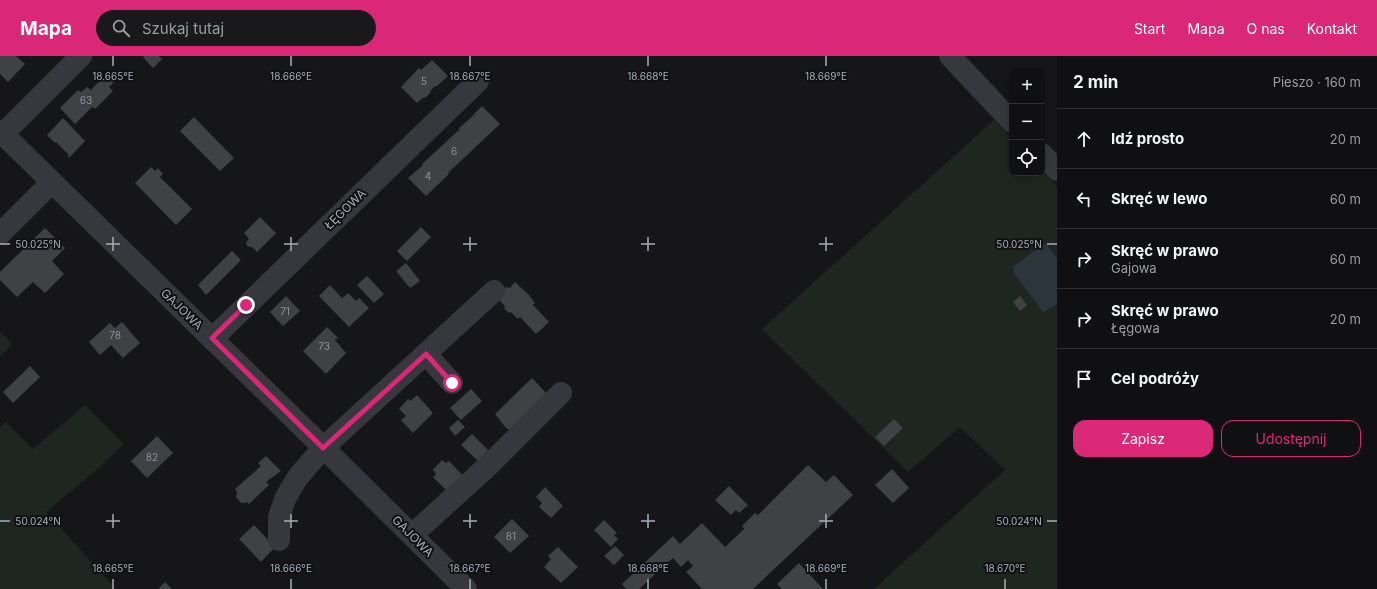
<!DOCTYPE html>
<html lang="pl">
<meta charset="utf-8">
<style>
:root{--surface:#101012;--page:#19191b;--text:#f1f3f6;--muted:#9c9d9f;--line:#303032;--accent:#db2777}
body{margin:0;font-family:Inter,sans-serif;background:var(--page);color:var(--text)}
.controls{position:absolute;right:12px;top:12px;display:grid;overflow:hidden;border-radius:8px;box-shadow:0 2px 10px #0003}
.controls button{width:36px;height:36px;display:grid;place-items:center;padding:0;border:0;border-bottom:1px solid var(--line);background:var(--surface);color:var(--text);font:20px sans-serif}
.stop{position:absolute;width:12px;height:12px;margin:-9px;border:3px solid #db2777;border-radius:50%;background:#fff}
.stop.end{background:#db2777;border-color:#fff;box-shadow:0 1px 4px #0008}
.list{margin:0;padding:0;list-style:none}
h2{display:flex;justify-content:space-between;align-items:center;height:52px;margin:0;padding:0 16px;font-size:17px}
h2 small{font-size:13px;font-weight:400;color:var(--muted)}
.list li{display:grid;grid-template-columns:26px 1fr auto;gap:12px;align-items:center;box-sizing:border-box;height:60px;padding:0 16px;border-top:1px solid var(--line)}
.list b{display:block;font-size:15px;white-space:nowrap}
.list p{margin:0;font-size:13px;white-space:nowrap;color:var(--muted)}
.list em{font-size:13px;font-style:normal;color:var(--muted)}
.actions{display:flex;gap:8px;padding:12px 16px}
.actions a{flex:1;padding:9px 0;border:1px solid var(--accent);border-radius:12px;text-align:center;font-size:14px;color:var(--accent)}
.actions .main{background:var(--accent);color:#fff}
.icon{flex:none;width:22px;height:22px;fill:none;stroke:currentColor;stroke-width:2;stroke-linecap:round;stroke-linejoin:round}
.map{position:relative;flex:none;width:1057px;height:533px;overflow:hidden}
header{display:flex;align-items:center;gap:24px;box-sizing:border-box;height:56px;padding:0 20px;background:var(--accent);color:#fff}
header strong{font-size:19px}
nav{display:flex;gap:22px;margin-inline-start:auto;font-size:14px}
.search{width:280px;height:36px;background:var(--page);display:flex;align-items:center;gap:10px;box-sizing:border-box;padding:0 14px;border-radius:22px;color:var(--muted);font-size:15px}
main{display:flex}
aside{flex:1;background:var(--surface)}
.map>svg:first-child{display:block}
.green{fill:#1e261f}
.water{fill:#2c353c}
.building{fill:#404145}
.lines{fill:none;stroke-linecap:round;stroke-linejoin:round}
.minor{stroke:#37383d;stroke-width:22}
.route{stroke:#db2777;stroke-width:5}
.ticks{fill:none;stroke:#a8adb8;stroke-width:1.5}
.labels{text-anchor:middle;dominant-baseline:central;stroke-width:4;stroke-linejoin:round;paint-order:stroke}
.number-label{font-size:10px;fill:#8e929b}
.street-label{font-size:12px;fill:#a8adb8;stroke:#111113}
.ticks-label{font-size:10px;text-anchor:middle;fill:#a8adb8;stroke:#111113;stroke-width:4;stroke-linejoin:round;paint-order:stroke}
</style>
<header>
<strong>Mapa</strong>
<div class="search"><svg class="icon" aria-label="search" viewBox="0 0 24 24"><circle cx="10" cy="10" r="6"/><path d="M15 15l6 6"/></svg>Szukaj tutaj</div>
<nav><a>Start</a><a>Mapa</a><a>O nas</a><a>Kontakt</a></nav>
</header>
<main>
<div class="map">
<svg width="1057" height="533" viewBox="0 0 1057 533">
<rect width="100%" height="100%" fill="#161618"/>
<!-- green -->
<path class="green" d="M 994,64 L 1012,83 L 1012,117 L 1042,117 L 1042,115 L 1057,130 L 1057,533 L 874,533 L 1005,414 L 960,371 L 908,416 L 762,273 Z
M 0,275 L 13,288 L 0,301 Z
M 85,349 L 124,388 L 95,415 L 46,456 L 116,533 L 0,533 L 0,371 L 6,366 L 33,393 Z"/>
<!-- water -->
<path class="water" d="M 1046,188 L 1057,202 L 1057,248 L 1043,256 L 1013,216 L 1014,210 L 1041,190 Z"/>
<!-- building -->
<path class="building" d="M 0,0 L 16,0 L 25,8 L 8,26 L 0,18 Z
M 144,0 L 159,0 L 162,3 L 153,12 L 143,1 Z
M 432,4 L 448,20 L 436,31 L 435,30 L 430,35 L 431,36 L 425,42 L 424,41 L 417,47 L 401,31 L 419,12 L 421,14 Z
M 106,18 L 114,26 L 109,31 L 113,35 L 95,53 L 92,51 L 75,68 L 60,52 L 78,34 L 81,36 L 87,31 L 91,34 Z
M 482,50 L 500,68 L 448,117 L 449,118 L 426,140 L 408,122 L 423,109 L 422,108 L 460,73 L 459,72 L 474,59 L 473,59 Z
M 194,61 L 234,102 L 220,115 L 180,75 Z
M 63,62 L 85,85 L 69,102 L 68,100 L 69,99 L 56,86 L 55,87 L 47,79 Z
M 151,111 L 155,115 L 158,112 L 163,118 L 160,121 L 192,153 L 176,169 L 135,127 Z
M 260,161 L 276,177 L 257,196 L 252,191 L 249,191 L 246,188 L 247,185 L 249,183 L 244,177 Z
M 421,171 L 431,181 L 407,205 L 397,195 Z
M 45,172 L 65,192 L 52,205 L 64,218 L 45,237 L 33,226 L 17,241 L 0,224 L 0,216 Z
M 232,195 L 241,204 L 206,239 L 198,229 Z
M 406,207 L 420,225 L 410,232 L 396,215 Z
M 367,220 L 384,238 L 374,247 L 357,229 Z
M 515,226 L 529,239 L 535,247 L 533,249 L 549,266 L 536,278 L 520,261 L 518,263 L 511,256 L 509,257 L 504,252 L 505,250 L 498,243 L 506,231 L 510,232 Z
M 330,229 L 342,242 L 348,237 L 356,245 L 359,242 L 369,252 L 349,271 L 319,240 Z
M 286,240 L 300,255 L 283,270 L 270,256 Z
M 1020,240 L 1027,249 L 1020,255 L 1013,246 Z
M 122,266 L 140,287 L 123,302 L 111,289 L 100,299 L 89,286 L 110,267 L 115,272 Z
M 327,271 L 338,282 L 335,284 L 346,297 L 326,318 L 303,295 Z
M 30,310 L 40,321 L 13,347 L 3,336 Z
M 532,322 L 547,338 L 512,376 L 505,371 L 495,358 Z
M 471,333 L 482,345 L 461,364 L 450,352 Z
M 417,339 L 433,357 L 413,377 L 401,364 L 406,360 L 399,353 L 408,343 L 410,345 Z
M 894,363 L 903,372 L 884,390 L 875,381 Z
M 458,364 L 465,371 L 455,380 L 449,372 Z
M 472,378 L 488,394 L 478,405 L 461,389 Z
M 157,380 L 173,397 L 147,422 L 131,405 Z
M 266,400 L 281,415 L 266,426 L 269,429 L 249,448 L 247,446 L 245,447 L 241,447 L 236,441 L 237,436 L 235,433 L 261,410 L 258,407 Z
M 442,404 L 446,407 L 449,405 L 463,420 L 448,436 L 433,421 L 436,418 L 433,414 Z
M 808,409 L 826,426 L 834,419 L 853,439 L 753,533 L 702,533 L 686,516 L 693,510 L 688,504 L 681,511 L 673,502 L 639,533 L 626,533 L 622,528 L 673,480 L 680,488 L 702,467 L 725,491 L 744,473 L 742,470 L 755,457 L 758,459 Z
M 892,413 L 909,432 L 893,447 L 875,429 Z
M 729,430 L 748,449 L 739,457 L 736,454 L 731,459 L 715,444 Z
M 545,431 L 563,450 L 551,462 L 539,451 L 542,447 L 536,441 Z
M 512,463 L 529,480 L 510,497 L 494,481 Z
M 604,464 L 617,477 L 614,479 L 618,483 L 611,491 L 594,474 Z
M 254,469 L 275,491 L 261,506 L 239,483 Z
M 615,490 L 624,499 L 614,509 L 604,500 Z
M 558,491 L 578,511 L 561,527 L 544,511 L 551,503 L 548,500 Z
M 799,507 L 823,533 L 782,533 L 777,528 Z
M 165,526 L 172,533 L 158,533 Z"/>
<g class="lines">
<!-- minor -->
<path class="minor" d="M 950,0 L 1012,66
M 0,75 L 333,401 L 466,533
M 3,78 L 81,0
M 1042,98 L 1057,114
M 0,178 L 52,126
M 212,283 L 478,25
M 426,298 L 452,327
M 412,479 L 489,409 L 561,337
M 279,484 L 279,461 L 285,443 L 298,421 L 323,392 L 494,235"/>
</g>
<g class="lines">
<!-- route -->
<path class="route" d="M 246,249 L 212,282 L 323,392 L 426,298 L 452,327"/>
</g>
<!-- ticks -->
<path class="ticks" d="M 113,0 L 113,10M 291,0 L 291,10M 470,0 L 470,10M 648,0 L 648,10M 826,0 L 826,10M 113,181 L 113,195M 291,181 L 291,195M 470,181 L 470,195M 648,181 L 648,195M 826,181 L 826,195M 0,188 L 10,188M 106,188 L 120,188M 284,188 L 298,188M 463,188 L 477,188M 641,188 L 655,188M 819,188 L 833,188M 1047,188 L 1057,188M 113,458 L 113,472M 291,458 L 291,472M 470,458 L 470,472M 648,458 L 648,472M 826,458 L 826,472M 0,465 L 10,465M 106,465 L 120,465M 284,465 L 298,465M 463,465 L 477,465M 641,465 L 655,465M 819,465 L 833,465M 1047,465 L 1057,465M 113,523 L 113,533M 291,523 L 291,533M 470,523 L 470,533M 648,523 L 648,533M 826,523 L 826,533M 1005,523 L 1005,533"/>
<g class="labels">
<!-- number labels -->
<g class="number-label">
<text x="424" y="25">5</text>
<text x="86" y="44">63</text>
<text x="454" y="95">6</text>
<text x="428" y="120">4</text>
<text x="285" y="255">71</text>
<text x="115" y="279">78</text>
<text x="324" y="290">73</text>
<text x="152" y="401">82</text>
<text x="511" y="480">81</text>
</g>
<!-- street labels -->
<g class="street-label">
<text transform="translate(345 153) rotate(-44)">ŁĘGOWA</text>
<text transform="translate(182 253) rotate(44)">GAJOWA</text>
<text transform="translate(413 480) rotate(45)">GAJOWA</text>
</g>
</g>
<g class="ticks-label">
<text x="113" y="24">18.665°E</text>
<text x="291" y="24">18.666°E</text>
<text x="470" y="24">18.667°E</text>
<text x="648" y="24">18.668°E</text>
<text x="826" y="24">18.669°E</text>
<text x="38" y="192">50.025°N</text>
<text x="1019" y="192">50.025°N</text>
<text x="38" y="469">50.024°N</text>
<text x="1019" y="469">50.024°N</text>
<text x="113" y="516">18.665°E</text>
<text x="291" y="516">18.666°E</text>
<text x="470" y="516">18.667°E</text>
<text x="648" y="516">18.668°E</text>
<text x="826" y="516">18.669°E</text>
<text x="1005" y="516">18.670°E</text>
</g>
</svg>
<div class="controls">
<button>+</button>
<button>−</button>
<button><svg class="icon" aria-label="locate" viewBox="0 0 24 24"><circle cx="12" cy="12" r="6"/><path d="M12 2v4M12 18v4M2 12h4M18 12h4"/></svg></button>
</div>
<div class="stop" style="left:452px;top:327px"></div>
<div class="stop end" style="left:246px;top:249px"></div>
</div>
<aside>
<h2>2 min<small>Pieszo · 160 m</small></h2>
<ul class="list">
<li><svg class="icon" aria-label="ahead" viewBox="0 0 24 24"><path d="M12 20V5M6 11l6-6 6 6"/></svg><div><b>Idź prosto</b></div><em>20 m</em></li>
<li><svg class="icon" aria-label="left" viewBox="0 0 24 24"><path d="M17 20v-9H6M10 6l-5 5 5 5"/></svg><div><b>Skręć w lewo</b></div><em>60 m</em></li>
<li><svg class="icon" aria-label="right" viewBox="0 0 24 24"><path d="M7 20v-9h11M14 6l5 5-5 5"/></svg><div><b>Skręć w prawo</b><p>Gajowa</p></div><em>60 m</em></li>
<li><svg class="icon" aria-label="right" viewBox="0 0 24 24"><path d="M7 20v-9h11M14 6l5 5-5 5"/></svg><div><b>Skręć w prawo</b><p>Łęgowa</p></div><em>20 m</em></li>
<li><svg class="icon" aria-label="arrive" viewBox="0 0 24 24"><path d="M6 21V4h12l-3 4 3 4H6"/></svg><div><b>Cel podróży</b></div></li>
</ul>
<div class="actions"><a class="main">Zapisz</a><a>Udostępnij</a></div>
</aside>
</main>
